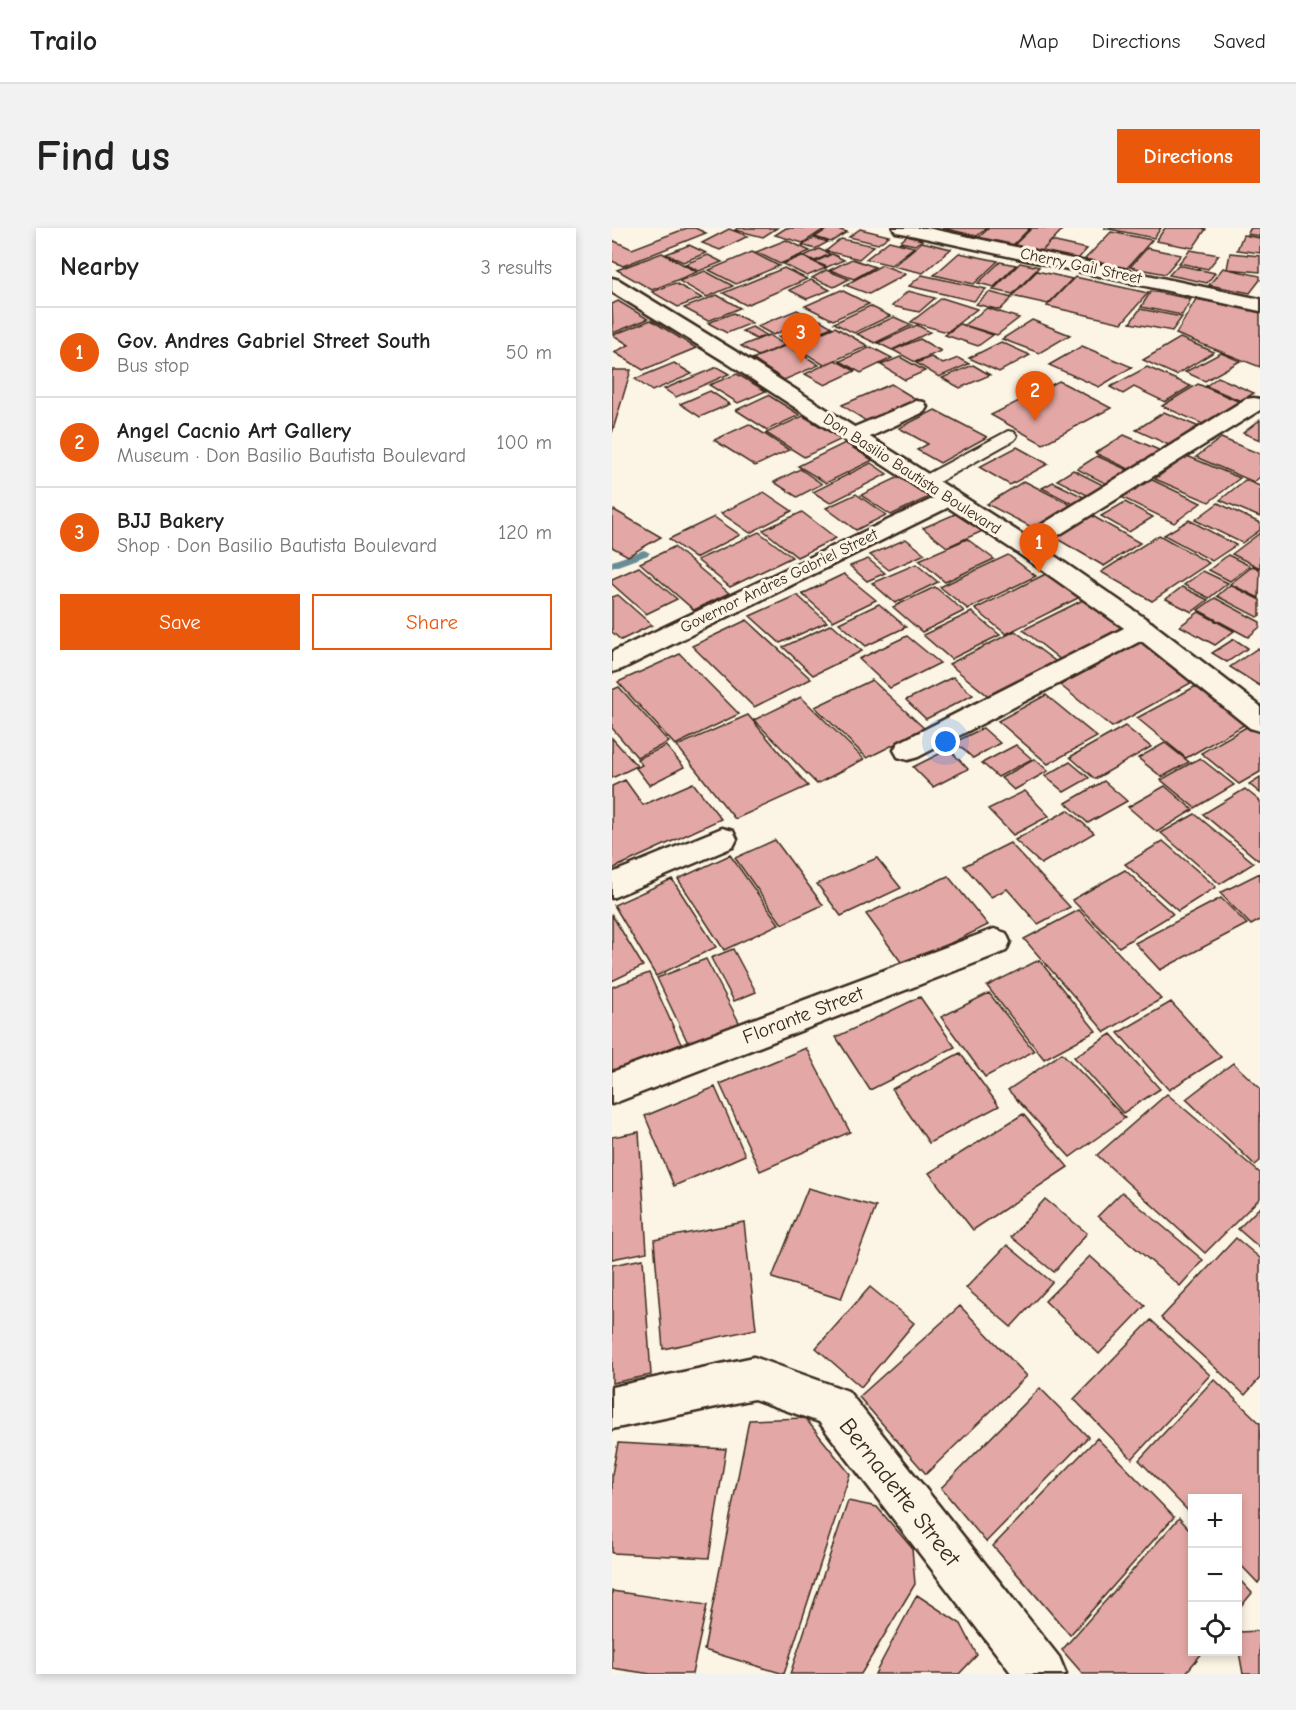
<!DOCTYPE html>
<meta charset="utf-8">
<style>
:root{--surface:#fff;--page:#f2f2f2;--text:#222;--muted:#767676;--line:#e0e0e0;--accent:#ea580c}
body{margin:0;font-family:"Comic Neue",sans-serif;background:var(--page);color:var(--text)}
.controls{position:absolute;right:18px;bottom:18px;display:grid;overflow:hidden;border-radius:0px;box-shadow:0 3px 9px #0003}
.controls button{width:54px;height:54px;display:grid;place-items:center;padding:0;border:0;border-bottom:2px solid var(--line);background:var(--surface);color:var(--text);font:30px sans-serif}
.you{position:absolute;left:334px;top:514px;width:21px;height:21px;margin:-15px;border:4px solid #fff;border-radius:50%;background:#1a73e8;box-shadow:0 0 0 9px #1a73e833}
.badge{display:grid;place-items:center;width:39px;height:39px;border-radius:50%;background:var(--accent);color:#fff;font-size:20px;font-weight:700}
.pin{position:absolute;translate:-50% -50px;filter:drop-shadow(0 2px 3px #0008)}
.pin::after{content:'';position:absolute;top:32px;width:21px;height:18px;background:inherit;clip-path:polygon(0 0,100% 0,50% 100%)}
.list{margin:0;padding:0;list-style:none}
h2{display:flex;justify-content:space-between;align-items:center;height:78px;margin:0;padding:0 24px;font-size:26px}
h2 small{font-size:20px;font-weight:400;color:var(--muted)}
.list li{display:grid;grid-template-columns:39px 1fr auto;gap:18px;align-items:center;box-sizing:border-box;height:90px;padding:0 24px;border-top:2px solid var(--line)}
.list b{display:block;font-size:22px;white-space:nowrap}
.list p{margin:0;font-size:20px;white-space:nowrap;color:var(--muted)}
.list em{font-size:20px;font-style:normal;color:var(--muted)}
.actions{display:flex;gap:12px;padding:18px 24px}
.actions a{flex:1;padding:14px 0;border:2px solid var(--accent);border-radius:0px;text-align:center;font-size:21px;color:var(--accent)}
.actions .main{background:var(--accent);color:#fff}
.icon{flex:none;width:33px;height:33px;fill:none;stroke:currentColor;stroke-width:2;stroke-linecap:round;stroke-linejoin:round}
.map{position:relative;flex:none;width:648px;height:1446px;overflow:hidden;border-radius:0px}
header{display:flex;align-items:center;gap:36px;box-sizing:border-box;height:84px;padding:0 30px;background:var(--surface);border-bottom:2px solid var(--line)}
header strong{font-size:28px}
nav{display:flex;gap:33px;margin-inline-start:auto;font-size:21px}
.intro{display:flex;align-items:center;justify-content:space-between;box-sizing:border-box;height:144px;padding:0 36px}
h1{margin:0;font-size:42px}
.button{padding:15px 27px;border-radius:0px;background:var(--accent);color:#fff;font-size:21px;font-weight:700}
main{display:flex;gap:36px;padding:0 36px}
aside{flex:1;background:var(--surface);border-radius:0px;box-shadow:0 3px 9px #0003}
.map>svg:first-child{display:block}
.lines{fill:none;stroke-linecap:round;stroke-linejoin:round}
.stream{fill:#678d95;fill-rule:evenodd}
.building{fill:#e3a8a5;stroke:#3b2a1e;stroke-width:1.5}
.lane-casing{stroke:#3b2a1e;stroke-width:4}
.street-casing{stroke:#3b2a1e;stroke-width:5}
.secondary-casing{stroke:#3b2a1e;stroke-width:5}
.lane{fill:#fcf5e5;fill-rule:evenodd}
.street{fill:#fcf5e5;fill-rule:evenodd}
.secondary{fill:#fcf5e5;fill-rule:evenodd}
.labels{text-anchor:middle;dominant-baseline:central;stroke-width:6;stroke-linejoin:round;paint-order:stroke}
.far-street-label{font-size:16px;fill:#3b2a1e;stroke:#fcf5e5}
.street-label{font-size:20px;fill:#3b2a1e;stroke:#fcf5e5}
.near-street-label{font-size:24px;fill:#3b2a1e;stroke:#fcf5e5}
</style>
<header>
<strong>Trailo</strong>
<nav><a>Map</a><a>Directions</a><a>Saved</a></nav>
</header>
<div class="intro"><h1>Find us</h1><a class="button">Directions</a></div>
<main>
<aside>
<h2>Nearby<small>3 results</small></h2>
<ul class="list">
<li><span class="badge">1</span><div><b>Gov. Andres Gabriel Street South</b><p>Bus stop</p></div><em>50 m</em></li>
<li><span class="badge">2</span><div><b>Angel Cacnio Art Gallery</b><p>Museum · Don Basilio Bautista Boulevard</p></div><em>100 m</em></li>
<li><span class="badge">3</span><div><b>BJJ Bakery</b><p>Shop · Don Basilio Bautista Boulevard</p></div><em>120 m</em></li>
</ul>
<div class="actions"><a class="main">Save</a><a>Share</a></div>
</aside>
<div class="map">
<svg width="648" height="1446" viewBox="0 0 648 1446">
<rect width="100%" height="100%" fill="#fcf5e5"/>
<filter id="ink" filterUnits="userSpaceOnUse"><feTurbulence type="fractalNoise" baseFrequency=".0167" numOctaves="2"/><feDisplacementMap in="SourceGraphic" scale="12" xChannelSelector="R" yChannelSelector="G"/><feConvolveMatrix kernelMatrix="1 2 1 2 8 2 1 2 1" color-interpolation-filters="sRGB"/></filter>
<g filter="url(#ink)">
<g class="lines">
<!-- stream -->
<path class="stream" d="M 32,322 L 38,325 L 36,327 L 0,340 L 0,333 Z"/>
</g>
<!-- building -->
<path class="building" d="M 75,0 L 83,0 L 94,5 L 11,38 L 0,33 L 0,12 L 20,21 Z
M 126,0 L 165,0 L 151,9 L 123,2 Z
M 174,0 L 214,0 L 191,15 L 163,7 Z
M 217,0 L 222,0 L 235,4 L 219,14 L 203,9 Z
M 330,0 L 375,0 L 365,8 Z
M 377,0 L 418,0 L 400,18 L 365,11 Z
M 420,0 L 445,0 L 451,1 L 430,23 L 402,17 Z
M 492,0 L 549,0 L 542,10 Z
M 553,0 L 589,0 L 594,1 L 581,20 L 544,13 Z
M 639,0 L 648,0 L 648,8 L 635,6 Z
M 117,1 L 136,8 L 108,22 L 90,15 Z
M 248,1 L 277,8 L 266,16 L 237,9 Z
M 499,4 L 540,12 L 515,40 L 473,31 Z
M 631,7 L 648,10 L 648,25 L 625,22 Z
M 295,8 L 310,12 L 303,17 L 288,14 Z
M 202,10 L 216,14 L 203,21 L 190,17 Z
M 229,11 L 262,18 L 247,31 L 214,23 Z
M 174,12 L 198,23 L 168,36 L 144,24 Z
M 277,13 L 302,19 L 279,37 L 254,31 Z
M 439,13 L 475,21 L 465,32 L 429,24 Z
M 310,14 L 339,21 L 311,45 L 281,38 Z
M 77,17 L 94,25 L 71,34 L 54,26 Z
M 535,20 L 569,27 L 553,46 L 518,39 Z
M 207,21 L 218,26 L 203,33 L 192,28 Z
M 578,22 L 607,27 L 596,41 L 567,35 Z
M 140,24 L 167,38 L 124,56 L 97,42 Z
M 50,25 L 85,44 L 40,62 L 5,42 Z
M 347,25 L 386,33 L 362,56 L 322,47 Z
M 618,25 L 648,28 L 648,44 L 615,41 Z
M 220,26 L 232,32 L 215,39 L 203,34 Z
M 96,27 L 110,34 L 87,43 L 73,36 Z
M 190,28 L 214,40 L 195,48 L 171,36 Z
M 240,31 L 263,39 L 242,51 L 218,42 Z
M 388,34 L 404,37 L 382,59 L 366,55 Z
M 408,35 L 427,39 L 401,66 L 381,62 Z
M 270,37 L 294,46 L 257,66 L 233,57 Z
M 566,37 L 603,45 L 595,55 L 557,47 Z
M 172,40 L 195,51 L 134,77 L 111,65 Z
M 611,40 L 648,48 L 648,52 L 638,65 L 597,57 Z
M 214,42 L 237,51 L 222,59 L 200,50 Z
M 93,43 L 121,58 L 95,69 L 67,53 Z
M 425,43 L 460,51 L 436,76 L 400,68 Z
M 310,47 L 374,61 L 362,73 L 297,58 Z
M 463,49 L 536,65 L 510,95 L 435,78 Z
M 199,52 L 218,62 L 195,71 L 177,62 Z
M 63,55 L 90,70 L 66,79 L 40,64 Z
M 229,62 L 257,76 L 221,92 L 193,78 Z
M 296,63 L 323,70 L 307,84 L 280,78 Z
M 539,63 L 579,71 L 570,87 L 529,79 Z
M 377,64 L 400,70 L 388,82 L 364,76 Z
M 105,67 L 128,80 L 96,93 L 72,80 Z
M 330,70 L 365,81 L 335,104 L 299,94 Z
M 584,71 L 648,83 L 648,139 L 564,106 Z
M 6,73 L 36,91 L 1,105 L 0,76 Z
M 258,78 L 278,88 L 242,105 L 222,95 Z
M 375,80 L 407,90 L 385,107 L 352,97 Z
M 528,81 L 570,89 L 560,103 L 518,95 Z
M 185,82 L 201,90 L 161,107 L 145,98 Z
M 121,85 L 140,95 L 115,105 L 96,95 Z
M 282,89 L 300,97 L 263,115 L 245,106 Z
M 39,92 L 84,120 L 31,142 L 2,124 L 17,117 L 1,107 Z
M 208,92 L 220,99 L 177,116 L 166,109 Z
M 420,92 L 458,107 L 427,125 L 390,111 Z
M 348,96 L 381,107 L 366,118 L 333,107 Z
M 305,97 L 318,104 L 280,122 L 266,115 Z
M 140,99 L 154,107 L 144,111 L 130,103 Z
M 223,99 L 256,118 L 212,137 L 180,117 Z
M 157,107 L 173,117 L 146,128 L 129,118 Z
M 568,110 L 602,124 L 564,147 L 531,132 Z
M 308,111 L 329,123 L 303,134 L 281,122 Z
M 389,114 L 418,127 L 387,144 L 357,130 Z
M 175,117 L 207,137 L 172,152 L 140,131 Z
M 470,118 L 520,139 L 487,159 L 437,137 Z
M 259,119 L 280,130 L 249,145 L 228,133 Z
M 609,125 L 628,133 L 593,153 L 573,144 Z
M 288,129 L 313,143 L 293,152 L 269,137 Z
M 319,129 L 331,136 L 346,130 L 357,136 L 327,149 L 304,135 Z
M 223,132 L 243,143 L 213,157 L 193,146 Z
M 62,135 L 80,146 L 40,163 L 23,151 Z
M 361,137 L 378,147 L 348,160 L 330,150 Z
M 105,139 L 117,146 L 64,169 L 52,161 Z
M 535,139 L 579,158 L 553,174 L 522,159 L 511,166 L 498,159 Z
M 0,142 L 19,142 L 0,205 Z
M 125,146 L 154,163 L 126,175 L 97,157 Z
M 606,149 L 642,165 L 629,173 L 594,158 Z
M 447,153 L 499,180 L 431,216 L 379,187 Z
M 279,156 L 307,173 L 257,195 L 230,177 Z
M 586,156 L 628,174 L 593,197 L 550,178 Z
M 98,163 L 118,176 L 88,189 L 68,176 Z
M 156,167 L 188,187 L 155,202 L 124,182 Z
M 323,182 L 375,209 L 328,235 L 305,222 L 316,216 L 287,200 Z
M 552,184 L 587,199 L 559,218 L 524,202 Z
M 191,188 L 230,211 L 192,229 L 154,205 Z
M 648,192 L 648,212 L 631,205 Z
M 137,196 L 177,222 L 143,238 L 102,212 Z
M 512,207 L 549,223 L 521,243 L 483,225 Z
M 609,210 L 648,226 L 648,249 L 642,254 L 584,229 Z
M 233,215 L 261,232 L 214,255 L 186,238 Z
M 405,219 L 436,236 L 398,257 L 367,239 Z
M 485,228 L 518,243 L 497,257 L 465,241 Z
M 575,228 L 628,250 L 597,274 L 543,251 Z
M 259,235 L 275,246 L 218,275 L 201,264 Z
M 188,241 L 210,256 L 185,269 L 162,254 Z
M 461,242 L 497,260 L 481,270 L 445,252 Z
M 289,248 L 319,268 L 279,287 L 249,267 Z
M 536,250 L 589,275 L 562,295 L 509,269 Z
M 633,252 L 648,258 L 648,289 L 608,272 Z
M 412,253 L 463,279 L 427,303 L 375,276 Z
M 441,254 L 478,272 L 467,279 L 430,260 Z
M 152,264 L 180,283 L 138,305 L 109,285 Z
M 244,266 L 274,287 L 244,302 L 214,280 Z
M 513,274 L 541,289 L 517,304 L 489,288 Z
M 606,275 L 648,295 L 648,302 L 630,315 L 583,292 Z
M 2,282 L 49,309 L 16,328 L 0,319 L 0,283 Z
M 350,283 L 375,301 L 335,319 L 311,300 Z
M 190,284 L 224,310 L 185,329 L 151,302 Z
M 477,286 L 528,315 L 492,338 L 440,308 Z
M 102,289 L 128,307 L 83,330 L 57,311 Z
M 577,292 L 624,317 L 600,333 L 552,307 Z
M 147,304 L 180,329 L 118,359 L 85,332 Z
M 648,305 L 648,340 L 620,326 Z
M 547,307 L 597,335 L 540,373 L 489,344 Z
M 294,311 L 313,326 L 277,342 L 258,327 Z
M 355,311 L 382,331 L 333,354 L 307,332 Z
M 62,319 L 117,365 L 82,382 L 28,335 Z
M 396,327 L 424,348 L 356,381 L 328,359 Z
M 616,327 L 638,338 L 618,353 L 597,342 Z
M 256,331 L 273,345 L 255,353 L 238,338 Z
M 304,336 L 326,354 L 283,375 L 260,355 Z
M 641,338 L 648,342 L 647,370 L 618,356 Z
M 27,339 L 65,371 L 34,386 L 0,356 L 0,351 Z
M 444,341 L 476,365 L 394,406 L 363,381 Z
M 591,343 L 616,355 L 597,370 L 572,357 Z
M 232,346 L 264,372 L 221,393 L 190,366 Z
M 618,357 L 648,372 L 648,387 L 645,389 L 605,368 Z
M 323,359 L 352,383 L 310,404 L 281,379 Z
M 570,359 L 596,372 L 580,384 L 554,371 Z
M 6,367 L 40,397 L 9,412 L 0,404 L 0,369 Z
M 185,367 L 215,394 L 168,415 L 138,388 Z
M 603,370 L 648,394 L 648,399 L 636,409 L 586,382 Z
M 473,371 L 512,400 L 449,432 L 411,402 Z
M 267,376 L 294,399 L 254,418 L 227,395 Z
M 360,384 L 388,407 L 339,431 L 311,407 Z
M 587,384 L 622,403 L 603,417 L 568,398 Z
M 135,392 L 199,451 L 142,479 L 80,418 Z
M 220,396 L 250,423 L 201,447 L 171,419 Z
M 403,403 L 447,436 L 380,471 L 337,436 Z
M 295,408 L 328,435 L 278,460 L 247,431 Z
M 622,411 L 636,420 L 615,434 L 600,425 Z
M 531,413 L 584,452 L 500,499 L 448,457 Z
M 646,420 L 648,422 L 648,458 L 618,439 Z
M 68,426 L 127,486 L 63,517 L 6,454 Z
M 341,449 L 361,467 L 314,491 L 294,472 Z
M 260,452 L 313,501 L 255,530 L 203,479 Z
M 588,456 L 639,493 L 574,530 L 525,490 Z
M 7,459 L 57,514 L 25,529 L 0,500 L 0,462 Z
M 434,467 L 485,509 L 436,536 L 386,493 Z
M 189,469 L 252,531 L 205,556 L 142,492 Z
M 136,487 L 196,558 L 123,591 L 65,518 Z
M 638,497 L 648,505 L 648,544 L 627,556 L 589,525 Z
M 513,498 L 539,519 L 483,551 L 458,529 Z
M 371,500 L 388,515 L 361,530 L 343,514 Z
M 0,510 L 25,538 L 0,550 Z
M 553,515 L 577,534 L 550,549 L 526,530 Z
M 404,517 L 420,531 L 386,549 L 370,535 Z
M 54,518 L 72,539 L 37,557 L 24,540 L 30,537 L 25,531 Z
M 337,521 L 356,541 L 321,559 L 301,539 Z
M 588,530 L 622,557 L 583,580 L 549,552 Z
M 423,531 L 436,543 L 402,562 L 389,550 Z
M 458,534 L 477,550 L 452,564 L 433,548 Z
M 648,549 L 648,565 L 637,556 Z
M 13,552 L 31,577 L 81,555 L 109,591 L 0,641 L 0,558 Z
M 492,553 L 515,573 L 476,595 L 454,575 Z
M 553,558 L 581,582 L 545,604 L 516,579 Z
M 633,561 L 648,573 L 648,631 L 646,632 L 591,586 Z
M 413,563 L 437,588 L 401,607 L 376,581 Z
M 456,582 L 482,605 L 429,636 L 403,612 Z
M 583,586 L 642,635 L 608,656 L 549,605 Z
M 163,612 L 211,677 L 170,696 L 123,630 Z
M 551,613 L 604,659 L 566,683 L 513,636 Z
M 398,615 L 458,679 L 426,696 L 395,661 L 379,669 L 352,638 Z
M 118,627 L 167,696 L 112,722 L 66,651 Z
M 265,630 L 289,660 L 229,688 L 205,656 Z
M 513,642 L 561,686 L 507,719 L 460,672 Z
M 648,645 L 648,692 L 639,697 L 608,665 Z
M 336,648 L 376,697 L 292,738 L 254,686 Z
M 60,651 L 104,719 L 44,748 L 2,677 Z
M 609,670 L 635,696 L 548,742 L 523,715 Z
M 467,682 L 549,771 L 493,804 L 412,711 Z
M 0,687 L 31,738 L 0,753 Z
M 121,721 L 144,764 L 122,773 L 99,730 Z
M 94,731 L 128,796 L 77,817 L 45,750 Z
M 427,732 L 484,803 L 432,831 L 375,758 Z
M 37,745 L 69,816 L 0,843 L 0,759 Z
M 377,765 L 422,823 L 373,849 L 329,789 Z
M 308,769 L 343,819 L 258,862 L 224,809 Z
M 559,774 L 609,829 L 557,862 L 506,805 Z
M 499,806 L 548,861 L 511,885 L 462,829 Z
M 194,820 L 238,904 L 148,943 L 108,856 Z
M 348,825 L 387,878 L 317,915 L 280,861 Z
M 450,825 L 513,890 L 458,929 L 396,862 Z
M 621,835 L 648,860 L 648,933 L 643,937 L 574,871 Z
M 103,859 L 133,927 L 62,958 L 33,888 Z
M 555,866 L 648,945 L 648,970 L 593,1025 L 485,927 Z
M 411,886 L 456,939 L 361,1002 L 317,945 Z
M 27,904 L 35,1024 L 0,1031 L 0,909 Z
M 196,960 L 264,979 L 229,1071 L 160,1050 Z
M 510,964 L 591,1032 L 568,1058 L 486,988 Z
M 433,971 L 475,1005 L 442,1044 L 399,1009 Z
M 648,979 L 648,1020 L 626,1001 Z
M 132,994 L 144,1101 L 51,1121 L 42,1012 Z
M 624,1010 L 648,1030 L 648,1150 L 633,1167 L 549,1090 Z
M 395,1017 L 440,1054 L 399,1099 L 354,1060 Z
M 478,1028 L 533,1078 L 487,1126 L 433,1073 Z
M 31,1031 L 39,1147 L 0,1155 L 0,1037 Z
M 258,1059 L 302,1095 L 249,1159 L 204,1120 Z
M 348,1078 L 415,1148 L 314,1246 L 247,1169 Z
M 539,1092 L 598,1147 L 520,1231 L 462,1171 Z
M 602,1151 L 648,1195 L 648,1352 L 646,1355 L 626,1334 L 626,1270 L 580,1270 L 580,1287 L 527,1232 Z
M 428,1160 L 476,1209 L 374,1314 L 329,1260 Z
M 193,1190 L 238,1246 L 172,1446 L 92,1422 L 137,1192 Z
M 485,1210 L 562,1289 L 458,1407 L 381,1318 Z
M 6,1215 L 114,1221 L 97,1330 L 0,1325 L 0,1246 Z
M 236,1273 L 265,1279 L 300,1320 L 303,1356 L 249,1446 L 178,1446 Z
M 567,1290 L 580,1304 L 580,1424 L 591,1424 L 573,1446 L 471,1446 L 450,1422 Z
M 626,1350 L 640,1365 L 626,1382 Z
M 0,1363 L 95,1377 L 80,1446 L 39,1446 L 0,1440 Z
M 305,1367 L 349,1396 L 365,1427 L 347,1446 L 263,1446 Z
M 648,1403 L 648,1446 L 631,1446 L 626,1419 L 626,1404 Z"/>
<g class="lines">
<!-- lane casing -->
<g class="lane-casing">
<path id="lane" d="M 396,203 L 402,204 L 405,208 L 402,212 L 318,259 L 306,259 L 303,255 L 306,251 Z"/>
</g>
<!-- street casing -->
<g class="street-casing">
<path id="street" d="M 281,0 L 315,0 L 648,71 L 648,83 L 290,5 L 284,4 Z
M 642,170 L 648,171 L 648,182 L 421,323 L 412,325 L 403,323 L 400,318 L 403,313 L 634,171 Z
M 304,173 L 312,174 L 315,179 L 312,184 L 249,213 L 241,215 L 233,213 L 230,208 L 233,203 Z
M 335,264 L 343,266 L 347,271 L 343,276 L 10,441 L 0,444 L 0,424 Z
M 531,393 L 540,395 L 544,401 L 540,407 L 306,529 L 296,532 L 286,529 L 282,522 L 286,515 L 522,395 Z
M 110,600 L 121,603 L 125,611 L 121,619 L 0,670 L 0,645 Z
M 382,701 L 394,705 L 398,714 L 394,723 L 0,876 L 0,844 Z
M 142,1129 L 236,1163 L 447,1429 L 454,1446 L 400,1446 L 207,1194 L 142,1171 L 0,1201 L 0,1159 Z"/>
</g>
<!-- secondary casing -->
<g class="secondary-casing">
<path id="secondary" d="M 0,50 L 7,52 L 126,125 L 421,313 L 540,395 L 648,478 L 648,503 L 638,500 L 522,407 L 403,323 L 112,133 L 0,64 Z"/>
</g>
<!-- lane -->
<use href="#lane" class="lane"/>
<!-- street -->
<use href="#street" class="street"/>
<!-- secondary -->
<use href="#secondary" class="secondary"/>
</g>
</g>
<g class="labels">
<!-- far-street labels -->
<g class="far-street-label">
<text transform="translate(469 38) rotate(12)">Cherry Gail Street</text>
<text transform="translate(300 246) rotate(33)">Don Basilio Bautista Boulevard</text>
<text transform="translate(167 353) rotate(-26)">Governor Andres Gabriel Street</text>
</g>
<!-- street labels -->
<g class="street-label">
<text transform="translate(191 787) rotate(-21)">Florante Street</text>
</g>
<!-- near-street labels -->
<g class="near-street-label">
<text transform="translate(288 1264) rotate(52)">Bernadette Street</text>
</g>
</g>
</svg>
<div class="controls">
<button>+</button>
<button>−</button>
<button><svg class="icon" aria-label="locate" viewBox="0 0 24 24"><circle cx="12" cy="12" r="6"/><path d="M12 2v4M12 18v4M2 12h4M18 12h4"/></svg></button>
</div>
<div class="you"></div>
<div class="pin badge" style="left:427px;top:345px">1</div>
<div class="pin badge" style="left:423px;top:193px">2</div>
<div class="pin badge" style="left:189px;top:135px">3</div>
</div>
</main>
